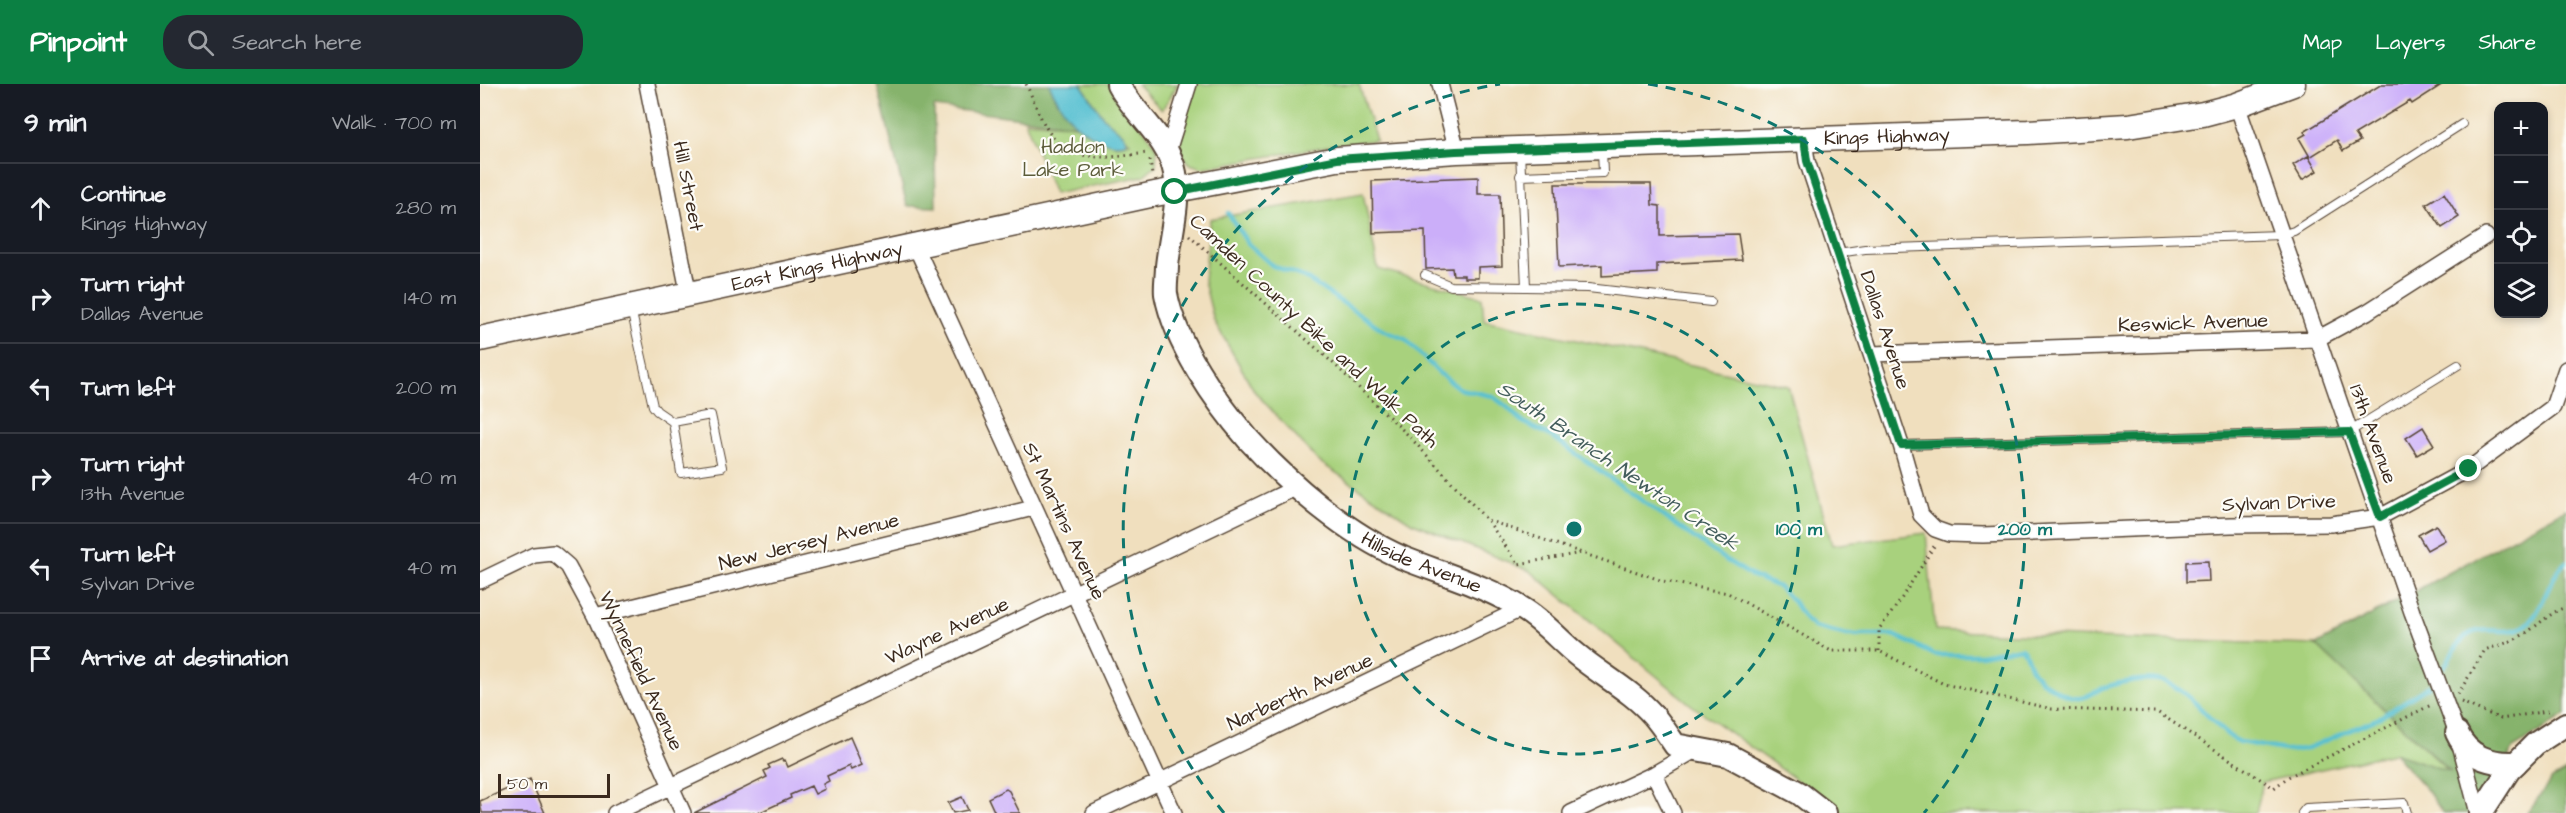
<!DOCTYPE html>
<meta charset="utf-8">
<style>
:root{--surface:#171b24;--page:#242831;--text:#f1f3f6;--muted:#9ea1a6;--line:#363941;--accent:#0b8043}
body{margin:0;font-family:"Architects Daughter",sans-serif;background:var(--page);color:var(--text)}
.controls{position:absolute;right:18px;top:18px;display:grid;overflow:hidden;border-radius:12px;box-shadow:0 3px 9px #0003}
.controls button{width:54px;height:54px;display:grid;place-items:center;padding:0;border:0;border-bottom:2px solid var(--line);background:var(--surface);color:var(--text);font:30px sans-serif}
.scale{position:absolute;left:18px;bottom:15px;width:112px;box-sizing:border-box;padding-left:6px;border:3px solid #3b2a1e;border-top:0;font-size:16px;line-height:21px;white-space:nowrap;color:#3b2a1e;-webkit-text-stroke:4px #fdfcf7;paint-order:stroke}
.stop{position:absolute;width:18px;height:18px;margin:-14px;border:4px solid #0b8043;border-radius:50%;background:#fff}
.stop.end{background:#0b8043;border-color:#fff;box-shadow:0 2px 6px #0008}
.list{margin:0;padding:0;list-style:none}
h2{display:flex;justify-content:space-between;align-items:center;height:78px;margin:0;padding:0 24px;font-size:26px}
h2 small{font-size:20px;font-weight:400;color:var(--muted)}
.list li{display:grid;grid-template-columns:39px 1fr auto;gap:18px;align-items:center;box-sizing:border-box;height:90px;padding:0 24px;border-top:2px solid var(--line)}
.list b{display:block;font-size:22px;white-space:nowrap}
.list p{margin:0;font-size:20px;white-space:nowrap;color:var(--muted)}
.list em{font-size:20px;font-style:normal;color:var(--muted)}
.icon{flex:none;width:33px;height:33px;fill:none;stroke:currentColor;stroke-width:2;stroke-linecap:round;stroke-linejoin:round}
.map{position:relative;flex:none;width:2086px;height:729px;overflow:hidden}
header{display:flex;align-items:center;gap:36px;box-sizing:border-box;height:84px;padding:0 30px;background:var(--accent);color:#fff}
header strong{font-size:28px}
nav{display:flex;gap:33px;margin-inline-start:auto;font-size:21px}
.search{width:420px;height:54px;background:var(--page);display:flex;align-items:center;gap:15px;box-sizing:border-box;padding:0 21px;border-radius:24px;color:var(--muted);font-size:22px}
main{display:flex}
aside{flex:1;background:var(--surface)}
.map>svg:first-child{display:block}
.green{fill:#a8d17d;stroke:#727e4e;stroke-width:1.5}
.forest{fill:#86b36c;stroke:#606e45;stroke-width:1.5}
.water{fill:#56c0d1;stroke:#487578;stroke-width:1.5}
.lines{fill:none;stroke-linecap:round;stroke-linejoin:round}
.stream{stroke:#56c0d1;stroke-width:4.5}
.building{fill:#cbaef9}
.lane-casing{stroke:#564536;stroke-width:10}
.street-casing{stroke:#564536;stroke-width:18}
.secondary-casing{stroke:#564536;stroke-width:26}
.primary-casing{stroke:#564536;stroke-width:27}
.path{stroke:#564536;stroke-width:3;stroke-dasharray:1.5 4.5;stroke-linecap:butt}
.lane{stroke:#fff;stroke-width:8}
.street{stroke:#fff;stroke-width:15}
.secondary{stroke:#fff;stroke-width:22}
.primary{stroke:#fff;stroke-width:24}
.route{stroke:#0b8043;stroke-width:8}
.ring{fill:none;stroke:#0f766e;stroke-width:3;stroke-dasharray:10 8}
.labels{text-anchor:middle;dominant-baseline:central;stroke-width:4.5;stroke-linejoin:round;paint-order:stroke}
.street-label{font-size:20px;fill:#3b2a1e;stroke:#fdfcf7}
.park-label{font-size:20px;fill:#5c5c3a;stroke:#fdfcf7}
.water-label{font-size:21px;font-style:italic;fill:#445e5d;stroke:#fdfcf7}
.centre{fill:#0f766e;stroke:#fdfcf7;stroke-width:3}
.ring-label{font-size:18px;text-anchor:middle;font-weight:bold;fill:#0f766e;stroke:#fdfcf7;stroke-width:4.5;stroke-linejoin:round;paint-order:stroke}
</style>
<header>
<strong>Pinpoint</strong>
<div class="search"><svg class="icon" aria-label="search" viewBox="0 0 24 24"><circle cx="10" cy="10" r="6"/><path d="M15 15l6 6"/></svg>Search here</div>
<nav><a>Map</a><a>Layers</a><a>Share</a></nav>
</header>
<main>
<aside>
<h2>9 min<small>Walk · 700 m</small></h2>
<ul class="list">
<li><svg class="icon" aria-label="ahead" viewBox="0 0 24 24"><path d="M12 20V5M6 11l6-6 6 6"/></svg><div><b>Continue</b><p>Kings Highway</p></div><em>280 m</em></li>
<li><svg class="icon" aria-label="right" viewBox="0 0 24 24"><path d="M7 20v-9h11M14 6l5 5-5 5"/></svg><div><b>Turn right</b><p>Dallas Avenue</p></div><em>140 m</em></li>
<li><svg class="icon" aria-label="left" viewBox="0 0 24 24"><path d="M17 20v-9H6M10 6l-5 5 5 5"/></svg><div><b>Turn left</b></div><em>200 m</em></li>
<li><svg class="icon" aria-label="right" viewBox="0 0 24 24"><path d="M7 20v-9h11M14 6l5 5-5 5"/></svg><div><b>Turn right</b><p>13th Avenue</p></div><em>40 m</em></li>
<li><svg class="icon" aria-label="left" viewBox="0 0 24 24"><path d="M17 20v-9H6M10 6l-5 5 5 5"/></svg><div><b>Turn left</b><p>Sylvan Drive</p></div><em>40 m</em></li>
<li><svg class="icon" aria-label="arrive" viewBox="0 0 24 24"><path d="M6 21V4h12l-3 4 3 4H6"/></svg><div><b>Arrive at destination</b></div></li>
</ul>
</aside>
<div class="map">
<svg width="2086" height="729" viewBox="0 0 2086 729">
<rect width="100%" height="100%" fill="#fdfcf7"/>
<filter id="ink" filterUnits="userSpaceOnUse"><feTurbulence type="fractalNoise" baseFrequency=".0167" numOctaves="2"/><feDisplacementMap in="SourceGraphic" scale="12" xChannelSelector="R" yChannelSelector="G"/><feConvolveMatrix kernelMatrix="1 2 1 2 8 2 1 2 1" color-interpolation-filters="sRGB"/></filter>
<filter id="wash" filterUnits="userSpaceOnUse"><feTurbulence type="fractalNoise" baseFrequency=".008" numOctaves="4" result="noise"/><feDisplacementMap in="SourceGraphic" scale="24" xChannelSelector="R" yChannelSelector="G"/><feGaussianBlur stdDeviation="1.35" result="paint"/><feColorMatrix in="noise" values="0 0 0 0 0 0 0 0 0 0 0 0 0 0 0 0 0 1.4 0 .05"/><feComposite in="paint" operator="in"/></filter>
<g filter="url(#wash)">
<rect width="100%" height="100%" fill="#f0dfbe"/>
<!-- green -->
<path class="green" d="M 601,0 L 632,0 L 677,64 L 676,81 L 663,92 L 574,110 L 545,37 L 597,41 L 637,62 L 650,58 L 624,34 Z
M 657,0 L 698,0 L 682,26 Z
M 714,0 L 879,0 L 896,56 L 854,61 L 722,84 L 710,80 L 698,65 L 706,24 Z
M 883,109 L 898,185 L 1002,213 L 1004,236 L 1308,302 L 1352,461 L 1446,449 L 1455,546 L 1614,554 L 1836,561 L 1972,690 L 1914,669 L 1783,698 L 1776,729 L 1363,729 L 1210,620 L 1050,487 L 931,438 L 838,377 L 775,308 L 734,237 L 724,197 L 730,135 Z"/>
<!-- forest -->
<path class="forest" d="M 397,0 L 569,0 L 577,17 L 597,41 L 454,23 L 456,123 L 427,122 Z
M 2086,425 L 2086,631 L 2035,663 L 1994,729 L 1963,729 L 1947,706 L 1914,669 L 1971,688 L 1836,561 Z
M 2086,687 L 2086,729 L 2047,729 L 2072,695 Z"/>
<!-- water -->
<path class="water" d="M 569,0 L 601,0 L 624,34 L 645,52 L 647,58 C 630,66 599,46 589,33 C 580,23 575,11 569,0 Z"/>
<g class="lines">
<!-- stream -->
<path class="stream" d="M 748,129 L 768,160 L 793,182 L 824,193 L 905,247 L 925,255 L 959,289 L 980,305 L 1012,312 L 1026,322 L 1041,337 L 1071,352 L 1241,473 L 1272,492 L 1299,503 L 1314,518 L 1325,535 L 1334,543 L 1367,551 L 1414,551 L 1455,571 L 1500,571 L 1541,564 C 1548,570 1547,577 1551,584 C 1556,595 1576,607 1587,612 C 1603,619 1612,608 1625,603 C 1641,598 1669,592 1685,598 C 1712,608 1729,638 1752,654 L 1760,658 L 1810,667 L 1828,664 L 1899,634 L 1949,602
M 1964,583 C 1971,573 1976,561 1985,553 C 2002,539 2024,553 2043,543 C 2063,532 2067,494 2086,478"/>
</g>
<g id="blocks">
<!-- building -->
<path class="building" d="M 1902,0 L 1963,0 L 1932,20 L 1930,17 L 1875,50 L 1880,57 L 1863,67 L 1857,56 L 1830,73 L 1819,54 L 1826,50 L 1824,48 Z
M 1828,72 L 1837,87 L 1822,96 L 1813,81 Z
M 998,93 L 998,110 L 1020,110 L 1022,182 L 998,183 L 998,194 L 984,194 L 984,191 L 973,191 L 972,184 L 946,185 L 945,147 L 893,149 L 892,97 Z
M 1075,100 L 1171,100 L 1172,121 L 1180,122 L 1180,152 L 1258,150 L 1262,176 L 1177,180 L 1177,189 L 1122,192 L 1122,181 L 1079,183 Z
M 1964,109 L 1979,133 L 1962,144 L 1946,120 Z
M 1943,343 L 1954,361 L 1937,371 L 1926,354 Z
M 1956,441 L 1965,456 L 1947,466 L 1938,451 Z
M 1728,477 L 1729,497 L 1706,498 L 1706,478 Z
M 370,653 L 382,681 L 371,686 L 369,682 L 347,692 L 349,697 L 343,700 L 345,705 L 335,710 L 331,702 L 310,711 L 311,714 L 278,729 L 214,729 L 287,693 L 284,687 L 290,684 L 288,681 L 302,675 L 303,677 L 305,676 L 308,683 Z
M 50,695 L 65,729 L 2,729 L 0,717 Z
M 526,705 L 529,707 L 540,729 L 515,729 L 508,714 Z
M 482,713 L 488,726 L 473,729 L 468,719 Z"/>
</g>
</g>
<g filter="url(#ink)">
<use href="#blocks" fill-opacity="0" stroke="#564536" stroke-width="1.5"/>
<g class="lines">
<!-- lane casing -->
<g class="lane-casing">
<path id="lane" d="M 1040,67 L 1046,203 L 1108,204 L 1231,218
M 1040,92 L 1123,89 L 1122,66
M 1358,169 L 1385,165 L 1801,151 L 1814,147 L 1982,40
M 945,191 L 971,202 L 1046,203
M 151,225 L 173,322 L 177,327 L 193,338 L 231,331 L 242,383 L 201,389 L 193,338
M 1421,361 L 1869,348 L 1978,281
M 1822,729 L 1826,724 L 1924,719 L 1927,729"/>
</g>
<!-- street casing -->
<g class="street-casing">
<path id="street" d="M 167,0 L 209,212
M 960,0 L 977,67
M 1757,21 L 1932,528 L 1977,649 L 1998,729
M 1324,55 L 1327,77 L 1421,361 L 1441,431 L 1455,445 L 1469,450 L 1503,451 L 1751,441 L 1851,440 L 1900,433 L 1989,385 L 2073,323 L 2086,285
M 688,67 L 709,0
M 436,163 L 694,729
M 1391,270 L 1837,255 L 1887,228 L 2006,152
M 0,497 L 54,471 L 73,469 L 88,482 L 115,532 L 203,729
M 115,532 L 553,424
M 1174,690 L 1193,729
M 135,729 L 817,403
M 614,729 L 1043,524
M 1091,729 L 1174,690 L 1217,665"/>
</g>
<!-- secondary casing -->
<g class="secondary-casing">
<g id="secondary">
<path id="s1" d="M 638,0 C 654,30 689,55 695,89 C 700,120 690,152 687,182 C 687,191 685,202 686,210 C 695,259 736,318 768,355 C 809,400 867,450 923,474 C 963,490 1006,502 1043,525 C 1063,537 1078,555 1096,570 C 1121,591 1152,607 1173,631 C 1181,640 1188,651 1195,661 L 1248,671 L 1319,709 L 1345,729"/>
<path d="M 1977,649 C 1988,673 2010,680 2036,679"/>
<path d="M 2001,729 L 2029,686 L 2055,660 L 2086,640"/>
</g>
</g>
<!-- primary casing -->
<g class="primary-casing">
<g id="primary">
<path id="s2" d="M 0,255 L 675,110 L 857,75 L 977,67 L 1548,48 L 1648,42 L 1723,30 L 1757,21 L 1813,0"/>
</g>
</g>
<!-- path -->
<path class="path" d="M 546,0 C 554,16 560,36 571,51 C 594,81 633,73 667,69
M 670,76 L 672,91
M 709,151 L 854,280 L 928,351 L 1007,436 L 1183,497 L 1248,509 L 1351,567 L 1399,567 L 1464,600 L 1572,625 L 1677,628 L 1794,704 L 1808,693 L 1951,621
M 1008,437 L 1038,480 L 1102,469
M 1399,567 L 1399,545 L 1418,520 L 1456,459
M 1978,610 L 2005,566 C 2015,562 2027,560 2037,554 C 2056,545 2066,530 2086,523
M 1981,618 L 2021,635 L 2072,626"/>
<!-- lane -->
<use href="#lane" class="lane"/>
<!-- street -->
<use href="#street" class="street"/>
<!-- secondary -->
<use href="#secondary" class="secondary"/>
<!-- primary -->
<use href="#primary" class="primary"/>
</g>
</g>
<g class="lines" filter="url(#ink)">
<!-- route -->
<path class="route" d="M 695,108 L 857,75 L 976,67 L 1324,55 L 1327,77 L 1421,361 L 1869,348 L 1900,433 L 1989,385"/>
</g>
<!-- distance rings -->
<g class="ring">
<circle cx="1094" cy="445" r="225"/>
<path d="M744 729A451 451 0 0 1 1020 0M1168 0A451 451 0 0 1 1444 729"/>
</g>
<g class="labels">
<!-- street labels -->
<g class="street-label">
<text stroke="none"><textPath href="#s2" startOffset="1426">Kings Highway</textPath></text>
<text transform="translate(208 102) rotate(79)">Hill Street</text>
<text stroke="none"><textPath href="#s2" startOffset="345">East Kings Highway</textPath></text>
<text transform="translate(1713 239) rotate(-2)">Keswick Avenue</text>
<text transform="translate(1405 246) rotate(72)">Dallas Avenue</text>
<text transform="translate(834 247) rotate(43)">Camden County Bike and Walk Path</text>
<text transform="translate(1893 350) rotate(70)">13th Avenue</text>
<text transform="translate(1799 419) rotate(-2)">Sylvan Drive</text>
<text transform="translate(584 437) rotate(65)">St Martins Avenue</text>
<text transform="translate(329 458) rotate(-14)">New Jersey Avenue</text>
<text stroke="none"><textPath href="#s1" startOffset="612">Hillside Avenue</textPath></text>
<text transform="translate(467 547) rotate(-25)">Wayne Avenue</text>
<text transform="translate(161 587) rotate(65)">Wynnefield Avenue</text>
<text transform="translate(820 608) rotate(-25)">Narberth Avenue</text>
</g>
<!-- park labels -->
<g class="park-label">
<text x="593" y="63">Haddon<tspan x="593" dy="23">Lake Park</tspan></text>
</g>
<!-- water labels -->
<g class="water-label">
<text transform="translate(1138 382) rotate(34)">South Branch Newton Creek</text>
</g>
</g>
<circle cx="1094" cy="445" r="9" class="centre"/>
<g class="ring-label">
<text x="1319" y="451">100 m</text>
<text x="1545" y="451">200 m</text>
</g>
</svg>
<div class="controls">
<button>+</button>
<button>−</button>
<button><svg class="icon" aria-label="locate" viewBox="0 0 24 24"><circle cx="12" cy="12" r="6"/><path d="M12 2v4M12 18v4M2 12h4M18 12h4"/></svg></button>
<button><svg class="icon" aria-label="layers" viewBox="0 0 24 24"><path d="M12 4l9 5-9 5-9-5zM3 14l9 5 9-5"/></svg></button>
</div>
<div class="scale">50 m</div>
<div class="stop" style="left:695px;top:108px"></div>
<div class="stop end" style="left:1989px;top:385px"></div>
</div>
</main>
